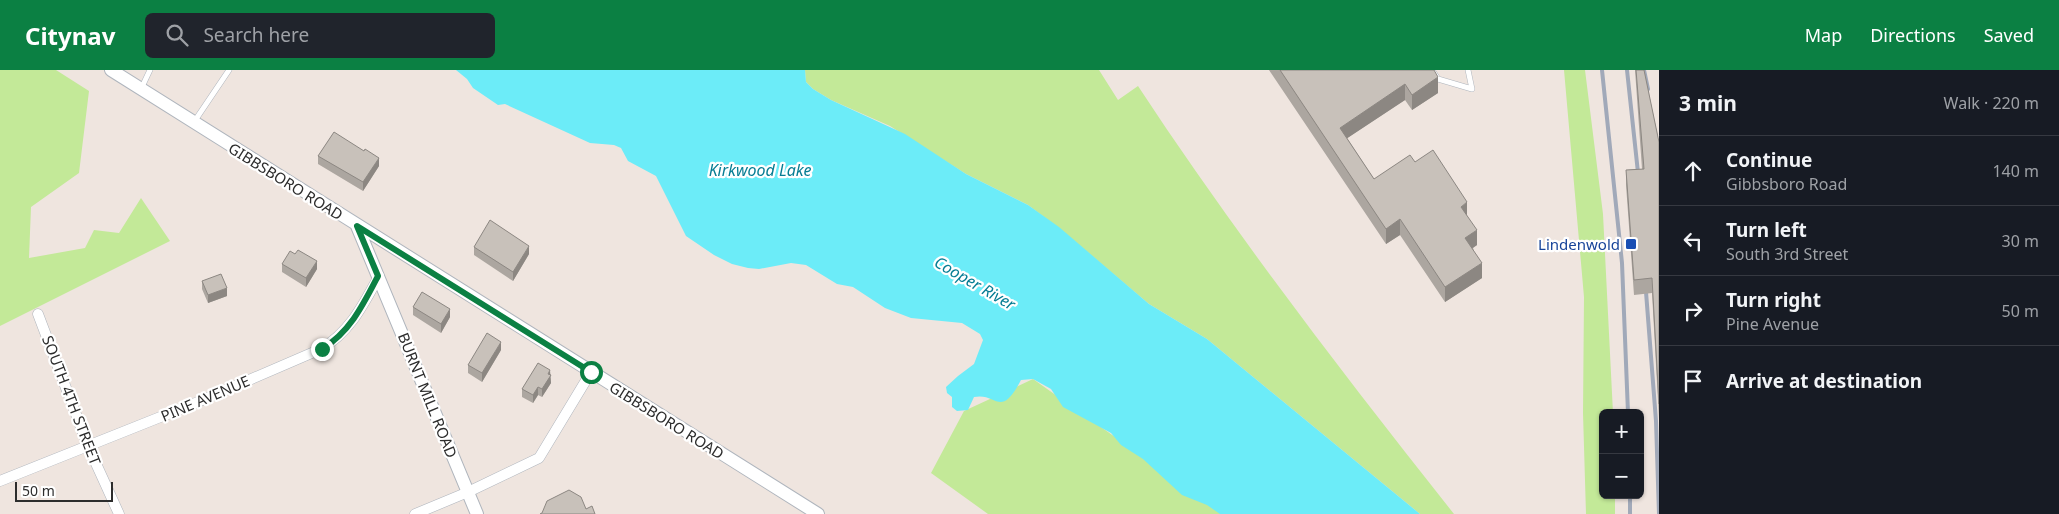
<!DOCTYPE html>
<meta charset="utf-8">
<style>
:root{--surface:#171b24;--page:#20242c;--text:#f1f3f6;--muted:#9ea1a6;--line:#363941;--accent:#0b8043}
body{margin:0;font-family:"Noto Sans",sans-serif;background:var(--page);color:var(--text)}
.controls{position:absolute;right:15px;bottom:15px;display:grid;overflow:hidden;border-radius:8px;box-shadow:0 1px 4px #0004}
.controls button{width:45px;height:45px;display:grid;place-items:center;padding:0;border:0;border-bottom:1px solid var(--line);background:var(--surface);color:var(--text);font:25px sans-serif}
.scale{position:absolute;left:15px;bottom:12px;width:98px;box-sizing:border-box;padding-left:5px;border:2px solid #2d2d2d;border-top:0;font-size:14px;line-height:18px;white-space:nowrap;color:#2d2d2d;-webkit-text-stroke:4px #fff;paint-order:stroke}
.stop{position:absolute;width:15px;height:15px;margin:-11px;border:4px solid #0b8043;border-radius:50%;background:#fff}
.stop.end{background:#0b8043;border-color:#fff;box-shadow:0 1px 5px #0008}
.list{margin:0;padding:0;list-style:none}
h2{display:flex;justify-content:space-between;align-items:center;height:65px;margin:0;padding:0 20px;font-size:21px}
h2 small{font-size:16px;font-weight:400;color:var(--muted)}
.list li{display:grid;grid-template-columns:32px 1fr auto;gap:15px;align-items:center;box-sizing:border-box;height:70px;padding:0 20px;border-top:1px solid var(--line)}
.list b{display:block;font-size:19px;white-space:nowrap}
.list p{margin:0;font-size:16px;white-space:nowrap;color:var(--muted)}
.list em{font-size:16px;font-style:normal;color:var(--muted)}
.icon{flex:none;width:28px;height:28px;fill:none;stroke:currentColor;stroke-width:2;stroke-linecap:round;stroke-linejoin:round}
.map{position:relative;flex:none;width:1659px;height:444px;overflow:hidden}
header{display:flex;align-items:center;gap:30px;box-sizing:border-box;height:70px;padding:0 25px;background:var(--accent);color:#fff}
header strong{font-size:24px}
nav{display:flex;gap:28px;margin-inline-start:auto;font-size:18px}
.search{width:350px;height:45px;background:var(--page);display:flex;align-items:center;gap:12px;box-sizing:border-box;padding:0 18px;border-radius:8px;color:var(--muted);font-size:19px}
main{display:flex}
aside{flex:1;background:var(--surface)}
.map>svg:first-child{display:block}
.green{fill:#c3e998}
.water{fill:#6cecf8}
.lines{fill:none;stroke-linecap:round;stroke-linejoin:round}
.service-casing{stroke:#afb5bd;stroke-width:6}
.minor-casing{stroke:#afb5bd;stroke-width:11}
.tertiary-casing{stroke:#afb5bd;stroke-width:14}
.service{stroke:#fff;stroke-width:5}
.minor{stroke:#fff;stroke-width:10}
.tertiary{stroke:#fff;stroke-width:12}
.rail{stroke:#a1a9b9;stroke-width:4}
.wall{fill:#aca6a0}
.shaded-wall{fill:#8c8782}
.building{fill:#c8c1ba;stroke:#8c8782}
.route{stroke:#0b8043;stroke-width:6}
.transit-dot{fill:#1a4fb4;stroke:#fff;stroke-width:2}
.labels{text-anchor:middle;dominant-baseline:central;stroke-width:4.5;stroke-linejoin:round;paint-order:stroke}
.street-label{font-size:15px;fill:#2d2d2d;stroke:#fff}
.transit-label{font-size:15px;fill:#164399;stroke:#fff;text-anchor:end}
.water-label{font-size:16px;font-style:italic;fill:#067d94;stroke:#fff}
</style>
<header>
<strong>Citynav</strong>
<div class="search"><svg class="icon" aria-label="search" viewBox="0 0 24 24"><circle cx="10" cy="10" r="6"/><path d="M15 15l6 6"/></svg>Search here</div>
<nav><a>Map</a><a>Directions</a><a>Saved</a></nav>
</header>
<main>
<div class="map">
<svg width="1659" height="444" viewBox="0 0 1659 444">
<rect width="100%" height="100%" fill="#efe5df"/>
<!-- green -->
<path class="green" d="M 0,0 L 56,0 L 89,21 L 79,103 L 31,137 L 29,188 L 85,178 L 94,160 L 119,163 L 141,128 L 170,171 L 0,256 Z
M 805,0 L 1099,0 L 1118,30 L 1138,16 C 1236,165 1344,305 1454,444 L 1420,444 L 1207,269 L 1149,234 L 1059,158 L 1028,135 L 966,104 L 890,56 L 831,30 L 813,19 L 806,12 Z
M 1564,0 L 1585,0 L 1603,144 L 1613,343 L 1603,343 L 1603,425 L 1615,425 L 1615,444 L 1586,444 L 1583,343 L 1584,227 Z
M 1033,309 L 1224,444 L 988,444 L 931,403 L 964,341 Z"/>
<!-- water -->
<path class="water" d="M 456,0 L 805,0 L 806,12 L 813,19 L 831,30 L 905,64 L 966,104 L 1028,135 L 1059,157 L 1149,234 L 1207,269 L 1420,444 L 1220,444 L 1207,435 L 1182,425 L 1143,389 L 1121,375 L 1111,363 L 1063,337 L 1051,319 L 1033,309 L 1021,310 C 1000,350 997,322 974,327 L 968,340 L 957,341 L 952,337 L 952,327 L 947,323 L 946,317 L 958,306 L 974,294 L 983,270 L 980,264 L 962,253 L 911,248 L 885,238 L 853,217 L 837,214 L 806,195 L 791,193 L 759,199 L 748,198 L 732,194 L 714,185 L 686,166 L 656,106 L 628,91 L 621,78 L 614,75 L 590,73 L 505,34 L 498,35 L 473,18 L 467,9 Z"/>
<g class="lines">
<!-- service casing -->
<g class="service-casing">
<path id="service" d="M 1432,0 L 1438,9 L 1472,19 L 1468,0
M 141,19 L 150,0
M 194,52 L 229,0"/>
</g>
<!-- minor casing -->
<g class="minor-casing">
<path id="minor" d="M 38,244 L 88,376 L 119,444
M 0,411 L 198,332 L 321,279 C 350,262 363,235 379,206
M 415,444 L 468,422 L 539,388 L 591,302"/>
</g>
<!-- tertiary casing -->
<g class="tertiary-casing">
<path id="tertiary" d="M 111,0 L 818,444
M 357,156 L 477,444"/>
</g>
<!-- service -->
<use href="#service" class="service"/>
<!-- minor -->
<use href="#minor" class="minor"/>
<!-- tertiary -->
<use href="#tertiary" class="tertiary"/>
<!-- rail -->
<path class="rail" d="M 1602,0 L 1622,193 L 1628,343
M 1627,0 L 1639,112
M 1644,0 L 1648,19
M 1645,209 L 1656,351 L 1659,444
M 1630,444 L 1630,425"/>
</g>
<!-- wall -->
<path class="wall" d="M 1269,0 L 1434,0 L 1438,23 L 1412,40 L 1405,30 L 1347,68 L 1374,109 L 1415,92 L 1467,146 L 1477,175 L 1473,178 L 1482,208 L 1445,232 L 1400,165 L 1386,174 Z
M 1635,0 L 1644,0 L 1659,72 L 1659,349 L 1652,223 L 1634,225 L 1626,115 L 1626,100 L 1642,99 Z
M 318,86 L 379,96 L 363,121 L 318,94 Z
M 474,177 L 529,184 L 513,211 L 474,185 Z
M 282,194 L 317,199 L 306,217 L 282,202 Z
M 202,211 L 227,226 L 208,233 L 202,219 Z
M 413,237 L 450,247 L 441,263 L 413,245 Z
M 501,280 L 482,312 L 468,303 L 468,295 Z
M 550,305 L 551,313 L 542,327 L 538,325 L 533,333 L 522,327 L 522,319 Z"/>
<!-- shaded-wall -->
<path class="shaded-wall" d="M 1438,7 L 1438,23 L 1412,40 L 1412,25 Z
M 1405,14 L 1405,30 L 1340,73 L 1340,58 Z
M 379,88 L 379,96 L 363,121 L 363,112 Z
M 1467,132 L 1467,147 L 1461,137 Z
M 1400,149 L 1400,165 L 1386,174 L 1386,159 Z
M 1477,160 L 1477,175 L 1465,183 L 1465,168 Z
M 529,176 L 529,184 L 513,211 L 513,202 Z
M 317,191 L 317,199 L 306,217 L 306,208 Z
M 1482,193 L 1482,208 L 1445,232 L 1445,217 Z
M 227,218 L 227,226 L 208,233 L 208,225 Z
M 450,239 L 450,247 L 441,263 L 441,254 Z
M 501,272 L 501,280 L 482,312 L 482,303 Z
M 550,300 L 551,313 L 542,327 L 542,319 L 548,304 Z
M 538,317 L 538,325 L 533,333 L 533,325 Z"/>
<!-- building -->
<path class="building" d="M 1280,0 L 1434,0 L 1438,7 L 1412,25 L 1405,14 L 1340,58 L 1374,109 L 1410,85 L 1415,92 L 1433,80 L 1467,132 L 1461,137 L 1477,160 L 1465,168 L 1482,193 L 1445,217 L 1400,149 L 1386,159 Z
M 1636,0 L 1644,0 L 1659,72 L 1659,334 L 1652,208 L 1634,210 L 1626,100 L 1644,99 Z
M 334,62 L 364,81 L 365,79 L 379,88 L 363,112 L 318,86 Z
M 490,150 L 529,176 L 513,202 L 474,177 Z
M 298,180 L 317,191 L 306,208 L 282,194 L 290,181 L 295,184 Z
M 221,204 L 227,218 L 208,225 L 202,211 Z
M 422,222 L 450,239 L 441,254 L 413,237 Z
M 487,263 L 501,272 L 482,303 L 468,295 Z
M 538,293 L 550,300 L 548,304 L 551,305 L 542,319 L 538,317 L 533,325 L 522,319 Z
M 569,420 L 581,427 L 586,439 L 592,436 L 595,444 L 540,444 L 542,443 L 547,431 Z"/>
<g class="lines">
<!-- route -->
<path class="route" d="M 322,279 C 350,262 363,235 378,206 L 357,156 L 591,302"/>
</g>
<!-- markers -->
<rect class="transit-dot" x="1625" y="168" width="12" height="12" rx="2.5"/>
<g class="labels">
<!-- street labels -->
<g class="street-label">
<text transform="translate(286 111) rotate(32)">GIBBSBORO ROAD</text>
<text transform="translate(428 325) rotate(68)">BURNT MILL ROAD</text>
<text transform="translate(205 328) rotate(-23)">PINE AVENUE</text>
<text transform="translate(72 330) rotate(69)">SOUTH 4TH STREET</text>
<text transform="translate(667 350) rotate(32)">GIBBSBORO ROAD</text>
</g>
<!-- transit labels -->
<g class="transit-label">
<text x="1620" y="174">Lindenwold</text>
</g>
<!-- water labels -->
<g class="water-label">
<text x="760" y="100">Kirkwood Lake</text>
<text transform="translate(975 213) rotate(30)">Cooper River</text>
</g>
</g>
</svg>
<div class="controls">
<button>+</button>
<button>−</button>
</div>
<div class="scale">50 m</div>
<div class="stop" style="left:591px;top:302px"></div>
<div class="stop end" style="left:322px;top:279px"></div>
</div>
<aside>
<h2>3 min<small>Walk · 220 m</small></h2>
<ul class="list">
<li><svg class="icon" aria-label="ahead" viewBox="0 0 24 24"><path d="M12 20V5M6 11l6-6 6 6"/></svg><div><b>Continue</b><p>Gibbsboro Road</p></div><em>140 m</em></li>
<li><svg class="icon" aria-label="left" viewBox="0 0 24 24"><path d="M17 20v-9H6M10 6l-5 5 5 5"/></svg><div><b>Turn left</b><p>South 3rd Street</p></div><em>30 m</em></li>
<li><svg class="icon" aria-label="right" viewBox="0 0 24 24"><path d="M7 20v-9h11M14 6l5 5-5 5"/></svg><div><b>Turn right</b><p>Pine Avenue</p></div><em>50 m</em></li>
<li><svg class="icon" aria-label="arrive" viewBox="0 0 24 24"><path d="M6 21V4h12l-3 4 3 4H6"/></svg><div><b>Arrive at destination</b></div></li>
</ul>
</aside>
</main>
